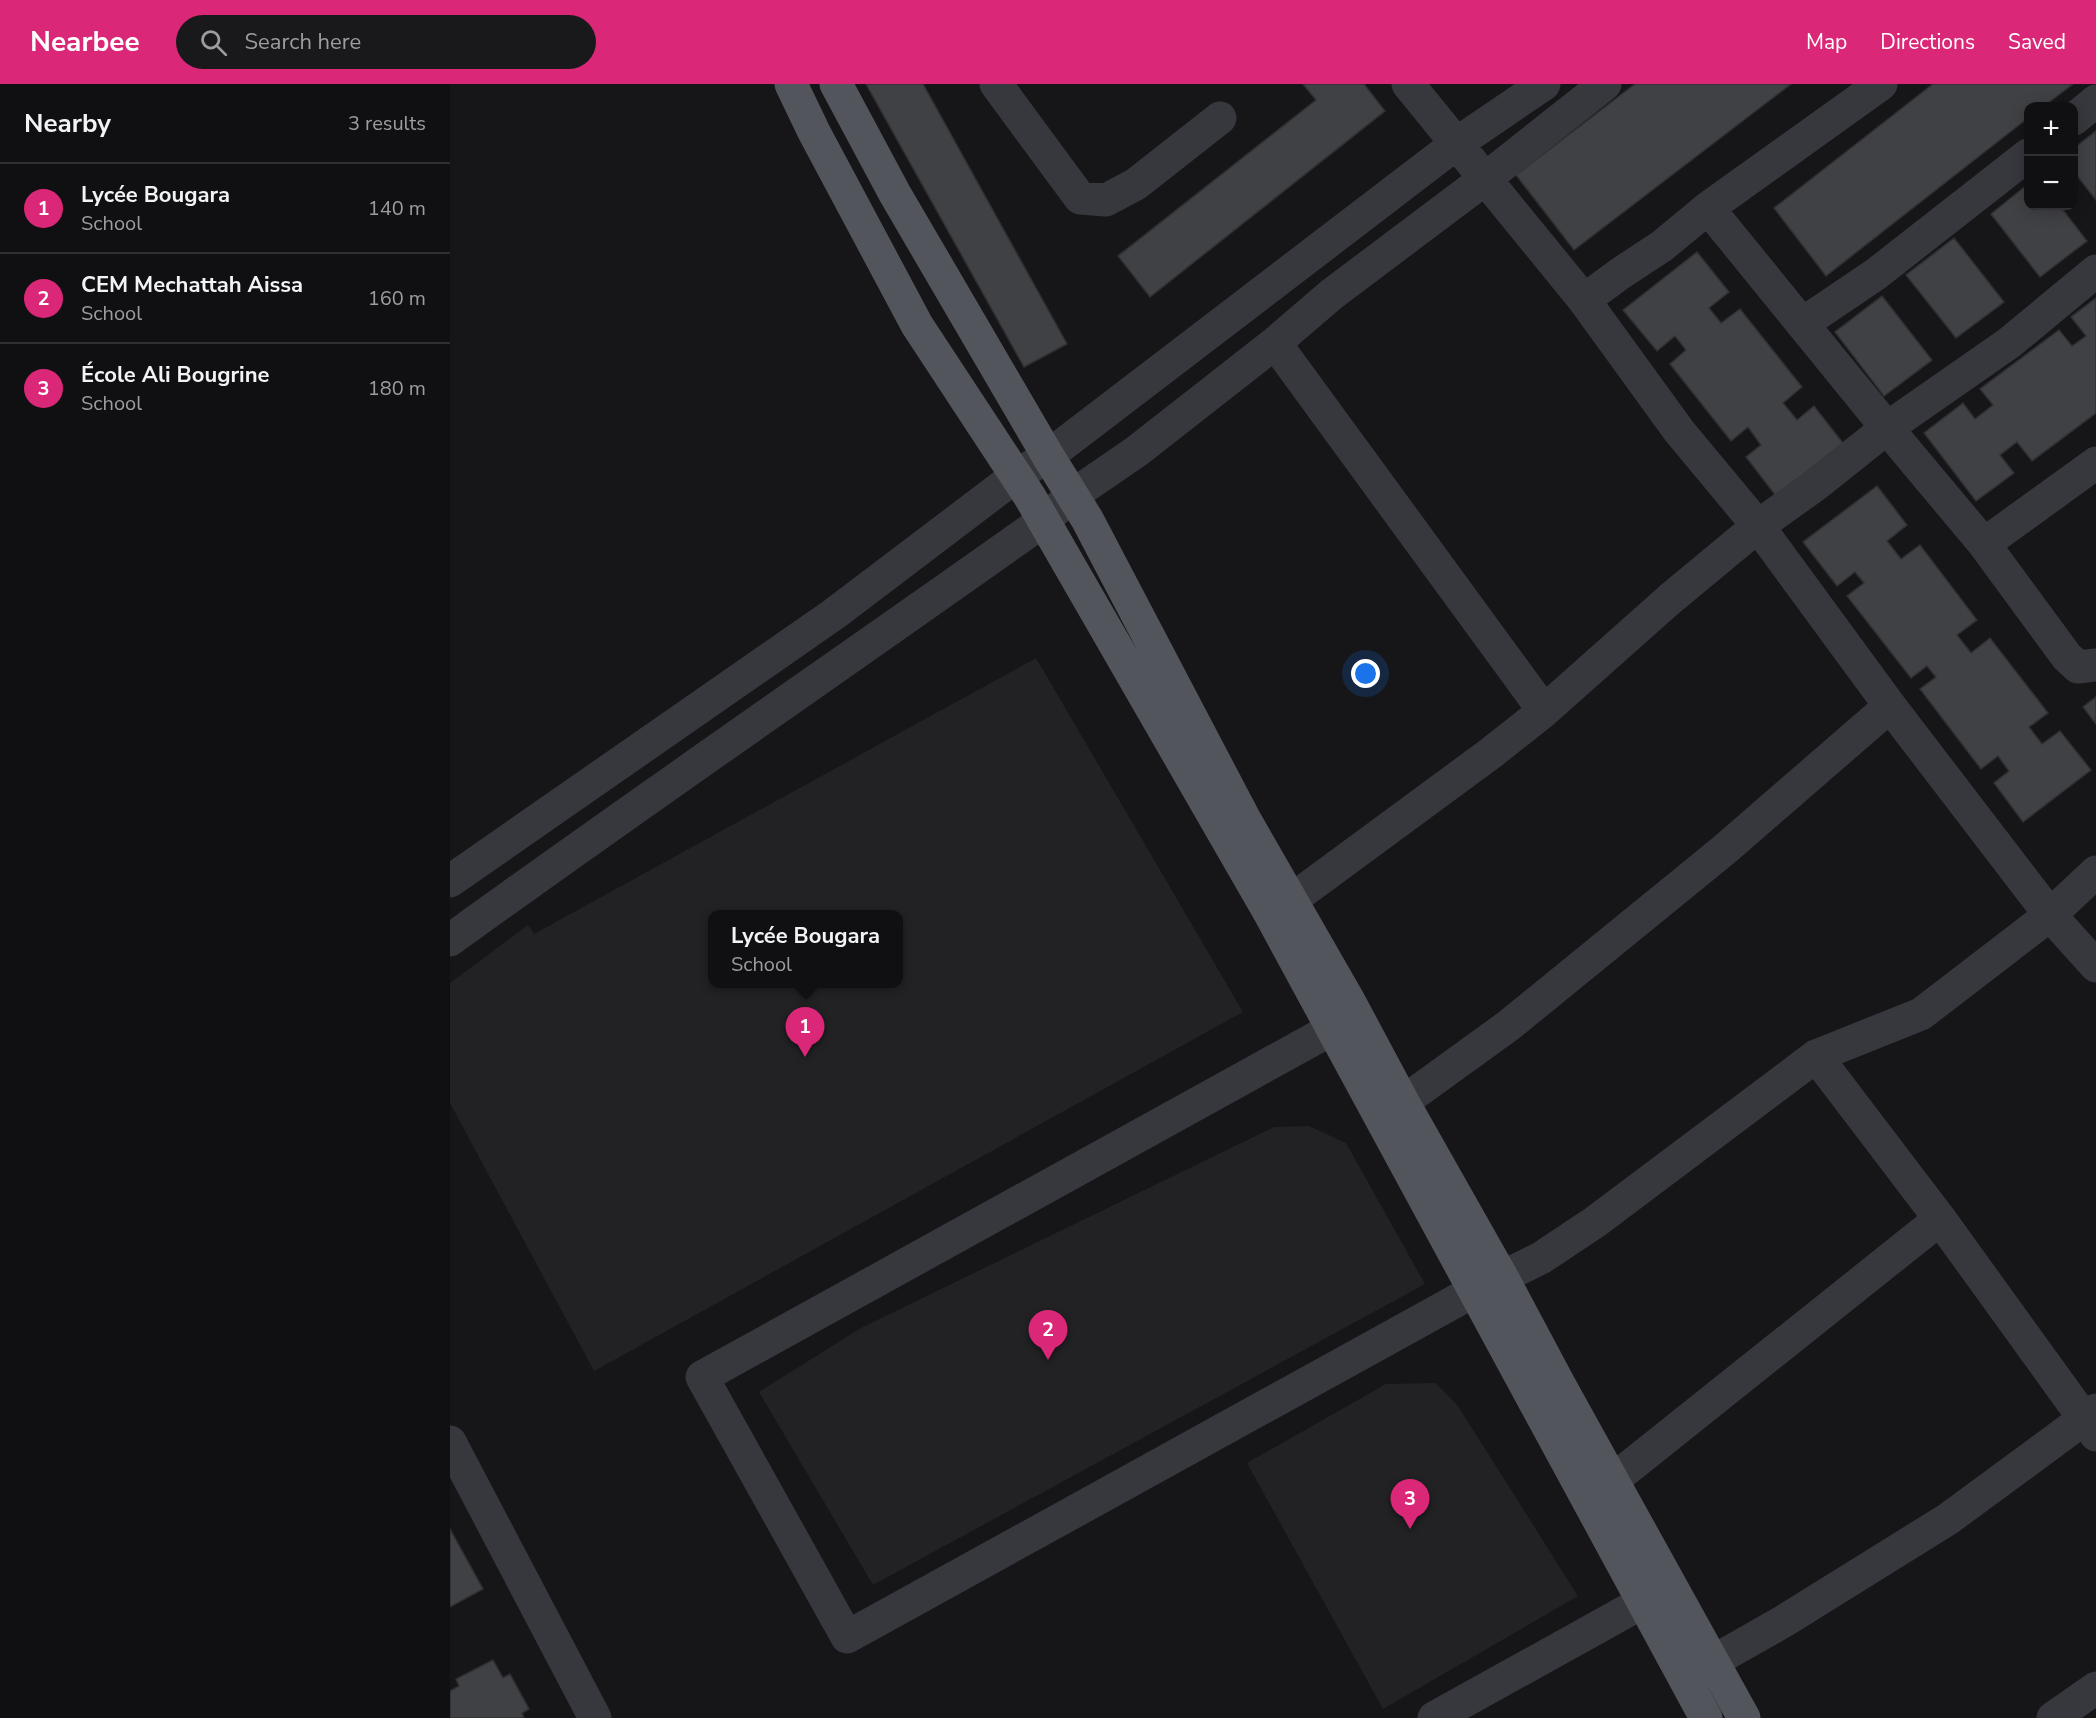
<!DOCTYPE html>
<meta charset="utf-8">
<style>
:root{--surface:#101012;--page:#19191b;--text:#f1f3f6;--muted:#9c9d9f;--line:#303032;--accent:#db2777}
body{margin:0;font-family:"Nunito Sans",sans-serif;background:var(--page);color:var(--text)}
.controls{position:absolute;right:18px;top:18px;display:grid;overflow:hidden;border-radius:12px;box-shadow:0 3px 15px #0003}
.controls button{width:54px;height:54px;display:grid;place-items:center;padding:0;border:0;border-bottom:2px solid var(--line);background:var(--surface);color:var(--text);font:30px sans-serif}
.you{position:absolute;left:916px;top:590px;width:21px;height:21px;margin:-15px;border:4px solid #fff;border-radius:50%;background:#1a73e8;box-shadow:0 0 0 9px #1a73e833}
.badge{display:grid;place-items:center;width:39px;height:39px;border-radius:50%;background:var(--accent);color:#fff;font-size:20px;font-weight:700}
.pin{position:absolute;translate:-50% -50px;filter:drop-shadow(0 2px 3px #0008)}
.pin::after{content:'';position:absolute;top:32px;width:21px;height:18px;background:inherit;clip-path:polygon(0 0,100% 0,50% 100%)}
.popup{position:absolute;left:258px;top:826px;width:195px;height:78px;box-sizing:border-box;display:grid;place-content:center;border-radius:12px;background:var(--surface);filter:drop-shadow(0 2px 4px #0005);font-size:20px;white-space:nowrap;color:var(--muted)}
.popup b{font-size:22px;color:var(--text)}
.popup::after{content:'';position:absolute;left:50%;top:100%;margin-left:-12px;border:12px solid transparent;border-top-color:var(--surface)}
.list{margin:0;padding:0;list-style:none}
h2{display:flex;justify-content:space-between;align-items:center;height:78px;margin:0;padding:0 24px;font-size:26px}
h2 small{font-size:20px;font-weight:400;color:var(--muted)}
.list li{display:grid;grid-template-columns:39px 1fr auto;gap:18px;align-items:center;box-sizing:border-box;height:90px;padding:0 24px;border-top:2px solid var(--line)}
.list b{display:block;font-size:22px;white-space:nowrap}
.list p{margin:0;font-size:20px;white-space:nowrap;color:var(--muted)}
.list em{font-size:20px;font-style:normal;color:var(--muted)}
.icon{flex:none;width:33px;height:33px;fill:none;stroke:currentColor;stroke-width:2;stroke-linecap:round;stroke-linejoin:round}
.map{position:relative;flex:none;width:1646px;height:1634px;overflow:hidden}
header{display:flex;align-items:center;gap:36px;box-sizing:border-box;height:84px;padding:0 30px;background:var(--accent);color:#fff}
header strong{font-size:28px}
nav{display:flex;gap:33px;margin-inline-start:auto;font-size:21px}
.search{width:420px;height:54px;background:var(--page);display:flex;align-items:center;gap:15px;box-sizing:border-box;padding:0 21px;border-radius:33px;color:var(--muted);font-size:22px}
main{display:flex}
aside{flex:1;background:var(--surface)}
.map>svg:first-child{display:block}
.built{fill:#222225;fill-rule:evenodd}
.building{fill:#404145;stroke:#303034;stroke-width:1.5}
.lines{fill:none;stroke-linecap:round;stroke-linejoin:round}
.minor{stroke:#37383d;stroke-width:33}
.major{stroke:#53555c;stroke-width:33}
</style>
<header>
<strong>Nearbee</strong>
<div class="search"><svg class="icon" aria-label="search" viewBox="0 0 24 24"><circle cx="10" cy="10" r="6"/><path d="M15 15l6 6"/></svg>Search here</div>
<nav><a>Map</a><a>Directions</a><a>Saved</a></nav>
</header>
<main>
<aside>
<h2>Nearby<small>3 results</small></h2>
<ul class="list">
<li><span class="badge">1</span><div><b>Lycée Bougara</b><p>School</p></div><em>140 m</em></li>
<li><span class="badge">2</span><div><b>CEM Mechattah Aissa</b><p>School</p></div><em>160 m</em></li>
<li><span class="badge">3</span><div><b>École Ali Bougrine</b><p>School</p></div><em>180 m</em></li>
</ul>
</aside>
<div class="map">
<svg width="1646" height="1634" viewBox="0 0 1646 1634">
<rect width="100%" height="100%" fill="#161618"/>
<!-- built -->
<path class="built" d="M 586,574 L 793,928 L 144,1287 L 0,1019 L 0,899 L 78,841 L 84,850 ZM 262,830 L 448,830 L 448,900 L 262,900 Z
M 859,1042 L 896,1059 L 975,1200 L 423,1501 L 309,1308 L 411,1244 L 824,1043 Z
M 986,1299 L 1008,1322 L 1128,1512 L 933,1625 L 797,1379 L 936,1300 Z"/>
<!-- building -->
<path class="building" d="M 416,0 L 473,0 L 617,260 L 574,283 Z
M 853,0 L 914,0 L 935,27 L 700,213 L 668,172 L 866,16 Z
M 1185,0 L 1341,0 L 1124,166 L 1066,91 Z
M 1483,0 L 1623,0 L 1594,22 L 1578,22 L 1578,34 L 1376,192 L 1324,124 Z
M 1646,47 L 1646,116 L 1624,88 L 1624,64 Z
M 1578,100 L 1578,122 L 1610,122 L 1637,157 L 1590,193 L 1541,130 Z
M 1504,154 L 1554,218 L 1506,254 L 1456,191 Z
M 1247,168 L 1279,208 L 1259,224 L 1271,239 L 1290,225 L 1352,303 L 1333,319 L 1347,336 L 1364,322 L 1393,359 L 1326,412 L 1296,373 L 1311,361 L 1298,343 L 1281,357 L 1220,280 L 1236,266 L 1225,252 L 1207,267 L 1173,226 Z
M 1432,212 L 1482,276 L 1434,312 L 1385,248 Z
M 1646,214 L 1646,329 L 1582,377 L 1567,358 L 1550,371 L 1564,389 L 1526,417 L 1474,349 L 1513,319 L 1525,335 L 1543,321 L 1530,305 L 1609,246 L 1622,262 L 1636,252 L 1621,233 Z
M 1427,402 L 1457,441 L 1437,457 L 1451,475 L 1470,461 L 1527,536 L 1507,551 L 1521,569 L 1540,554 L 1598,629 L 1579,643 L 1592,660 L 1610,647 L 1641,686 L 1573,738 L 1544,699 L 1559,687 L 1548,672 L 1531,685 L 1470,605 L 1486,593 L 1477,582 L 1461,594 L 1397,512 L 1414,499 L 1405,488 L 1387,502 L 1353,458 Z
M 1646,613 L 1646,640 L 1633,623 Z
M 0,1445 L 33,1505 L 0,1523 Z
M 43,1576 L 53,1594 L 60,1590 L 79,1625 L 72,1629 L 74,1634 L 0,1634 L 0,1607 L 9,1602 L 6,1595 Z"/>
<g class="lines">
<!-- minor -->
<path class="minor" d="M 546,0 L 630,114 L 656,116 L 686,100 L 770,34
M 958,0 L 1134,216 L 1229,347 L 1308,442 L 1440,622 L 1600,831 L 1646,882
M 1624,35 L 1646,17
M 1258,124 L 1437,344 L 1559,259 L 1646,187
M 1134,216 L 1171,189 L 1212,162 L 1258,124 L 1431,0
M 1352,240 L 1426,190 L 1578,71
M 825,259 L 1094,627
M 1534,460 L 1646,379
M 0,797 L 384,530 L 566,392 L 598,372 L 1006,60 L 1094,0
M 819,828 L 840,817 L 1041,669 L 1094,627 L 1220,515 L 1308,442 L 1364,402 L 1437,344 L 1534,460 L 1617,573 L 1628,583 L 1646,581
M 0,856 C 196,714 396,577 593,437 L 623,411 L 687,367 L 825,259 L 882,210 L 1035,95 L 1155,0
M 882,945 L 252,1293 L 397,1553 L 1024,1207 L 1091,1174 L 1145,1138 L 1366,972 L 1471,930 L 1600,831 L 1646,788
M 1366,972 L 1490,1135 L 1646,1351
M 953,1018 L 1058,942 L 1274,766 L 1440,622
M 0,1358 L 145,1634
M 1163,1396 L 1490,1135
M 1237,1589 L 1262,1578 L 1334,1537 L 1498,1435 L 1646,1326
M 984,1634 L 1193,1518
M 1603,1634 L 1646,1604"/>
<!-- major -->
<path class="major" d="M 341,0 L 364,48 L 467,241 L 580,413 L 819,828 L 1256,1634
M 386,0 L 445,110 L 598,372 L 637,435 L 794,734 L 899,917 L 953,1018 L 1052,1193 L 1109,1300 L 1294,1634"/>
</g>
</svg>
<div class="controls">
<button>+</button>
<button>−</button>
</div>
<div class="you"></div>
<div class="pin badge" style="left:355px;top:973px">1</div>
<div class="popup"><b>Lycée Bougara</b>School</div>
<div class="pin badge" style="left:598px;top:1276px">2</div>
<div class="pin badge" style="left:960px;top:1445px">3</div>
</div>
</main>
